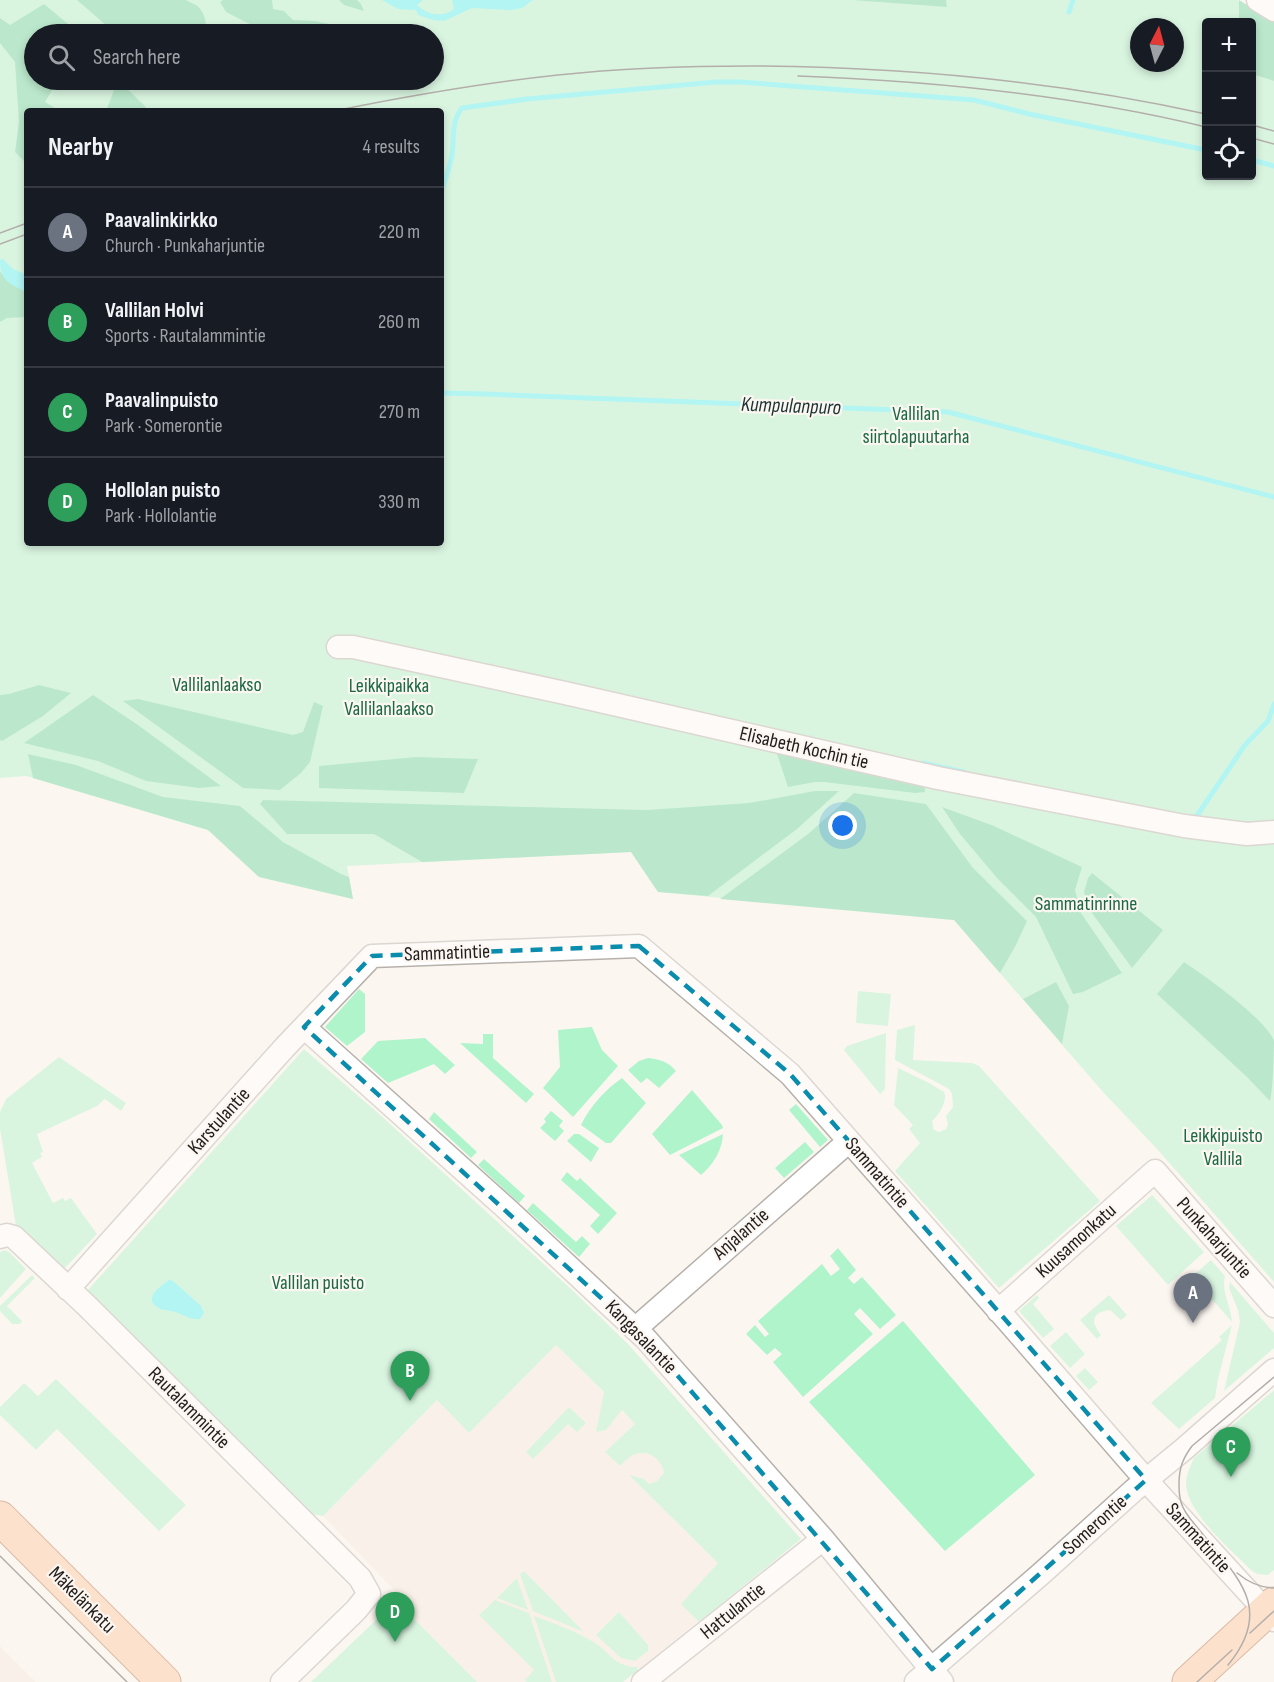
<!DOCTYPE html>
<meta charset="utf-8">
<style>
:root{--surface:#171b24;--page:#20242c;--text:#f1f3f6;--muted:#9ea1a6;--line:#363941;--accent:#2563eb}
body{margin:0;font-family:"Sofia Sans Condensed",sans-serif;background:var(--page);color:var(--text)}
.controls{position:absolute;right:18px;top:18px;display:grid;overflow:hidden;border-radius:6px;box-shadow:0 3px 9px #0003}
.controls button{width:54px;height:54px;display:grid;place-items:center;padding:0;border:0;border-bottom:2px solid var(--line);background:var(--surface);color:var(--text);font:30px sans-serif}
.compass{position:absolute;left:1130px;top:18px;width:54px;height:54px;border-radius:50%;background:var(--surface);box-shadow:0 3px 9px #0003;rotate:6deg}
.you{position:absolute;left:843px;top:826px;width:21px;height:21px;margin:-15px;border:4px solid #fff;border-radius:50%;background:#1a73e8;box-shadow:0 0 0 9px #1a73e833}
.badge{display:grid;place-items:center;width:39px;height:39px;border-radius:50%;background:var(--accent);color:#fff;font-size:20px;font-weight:700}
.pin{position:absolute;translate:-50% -50px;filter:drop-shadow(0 2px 3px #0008)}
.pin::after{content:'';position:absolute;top:32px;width:21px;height:18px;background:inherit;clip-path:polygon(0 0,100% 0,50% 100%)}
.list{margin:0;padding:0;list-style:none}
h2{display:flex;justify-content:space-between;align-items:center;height:78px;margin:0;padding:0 24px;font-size:26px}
h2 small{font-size:20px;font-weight:400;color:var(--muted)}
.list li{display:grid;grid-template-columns:39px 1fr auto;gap:18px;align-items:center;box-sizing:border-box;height:90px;padding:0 24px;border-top:2px solid var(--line)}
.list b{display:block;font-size:22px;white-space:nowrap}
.list p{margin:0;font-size:20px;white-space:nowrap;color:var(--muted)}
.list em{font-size:20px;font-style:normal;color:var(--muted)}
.icon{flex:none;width:33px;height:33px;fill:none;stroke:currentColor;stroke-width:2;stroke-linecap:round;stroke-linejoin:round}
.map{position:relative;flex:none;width:1274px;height:1682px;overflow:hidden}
.search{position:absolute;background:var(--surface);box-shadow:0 3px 9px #0003;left:24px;top:24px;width:420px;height:66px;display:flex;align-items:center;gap:15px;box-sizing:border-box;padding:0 21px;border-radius:33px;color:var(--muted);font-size:22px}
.panel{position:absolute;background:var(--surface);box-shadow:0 3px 9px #0003;left:24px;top:108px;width:420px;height:438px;border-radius:6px}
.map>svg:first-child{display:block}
.built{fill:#f7ebe0}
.green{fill:#b0f4cc;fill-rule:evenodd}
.forest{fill:#6ed8a0}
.water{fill:#59f3f7}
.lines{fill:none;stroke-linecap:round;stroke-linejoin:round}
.stream{stroke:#59f3f7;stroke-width:5}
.minor-casing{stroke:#b7b1ac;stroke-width:25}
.primary-casing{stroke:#af7349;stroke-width:35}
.minor{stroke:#fff;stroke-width:22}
.primary{stroke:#fdc7a0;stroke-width:33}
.tram{stroke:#5c5856;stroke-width:1.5}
.marked{fill:none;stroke:#0a8dad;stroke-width:4.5;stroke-dasharray:12 8;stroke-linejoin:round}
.labels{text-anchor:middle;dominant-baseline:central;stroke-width:4.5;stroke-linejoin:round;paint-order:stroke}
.park-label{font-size:20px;fill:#1a6844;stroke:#fcf6f1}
.street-label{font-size:20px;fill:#201d1c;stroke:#fcf6f1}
.water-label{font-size:21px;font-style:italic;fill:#1a3334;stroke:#fcf6f1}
</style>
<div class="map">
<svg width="1274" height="1682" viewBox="0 0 1274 1682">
<rect width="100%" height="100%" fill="#fcf6f1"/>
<!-- built -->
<path class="built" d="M 556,1345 L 773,1561 L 623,1682 L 477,1682 L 396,1601 L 395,1591 L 323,1516 L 437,1400 Z
M 0,1646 L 36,1682 L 0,1682 Z"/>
<!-- green -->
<path class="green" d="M 0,0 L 1238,0 L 1274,22 L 1274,1282 L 1158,1150 L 1103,1092 L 954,920 L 658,892 L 631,852 L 347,866 L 353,899 L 259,877 L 208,830 L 33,778 L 26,776 L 0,778 ZM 1206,22 L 1252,22 L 1252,176 L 1206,176 ZM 1139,27 L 1175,27 L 1175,63 L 1139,63 ZM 34,34 L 434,34 L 434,80 L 34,80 ZM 27,111 L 441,111 L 441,543 L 27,543 Z
M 359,989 L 365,994 L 365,1032 L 347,1046 L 325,1027 Z
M 858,991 L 891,994 L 888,1026 L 856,1023 Z
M 915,1025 L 913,1060 L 972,1063 L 979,1066 L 1100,1201 L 999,1288 L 895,1171 L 920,1143 L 909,1129 L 913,1125 L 894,1105 L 898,1068 L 929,1083 L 944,1092 C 948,1101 939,1115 932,1121 L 934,1130 L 939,1132 L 946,1129 L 948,1124 L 946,1116 L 953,1107 L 952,1094 L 949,1089 L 895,1060 L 897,1030 Z
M 592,1027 L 602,1050 L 618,1066 L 573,1117 L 543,1088 L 560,1067 L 558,1030 Z
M 886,1033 L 885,1089 L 880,1094 L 844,1050 L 847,1046 Z
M 483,1034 L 493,1034 L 493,1058 L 534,1094 L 526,1103 L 460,1043 L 483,1044 Z
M 425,1038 L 455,1065 L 445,1074 L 434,1064 L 388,1083 L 361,1059 L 378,1041 Z
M 304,1049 L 378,1113 L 570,1288 L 628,1344 L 801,1539 L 699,1622 L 681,1604 L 718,1563 L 629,1475 L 644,1479 L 649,1484 L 657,1481 L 664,1473 C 661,1457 646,1448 631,1456 C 627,1459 623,1463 620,1466 L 605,1452 L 635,1424 L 622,1410 L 606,1430 L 596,1432 L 604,1392 L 556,1345 L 469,1433 L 437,1400 L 323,1516 L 312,1514 L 87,1291 Z
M 59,1057 L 126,1103 L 121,1111 L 105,1099 L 97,1106 L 37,1134 L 43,1152 L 40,1153 L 42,1157 L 32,1163 L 53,1203 L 63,1198 L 65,1201 L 71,1198 L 97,1234 L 64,1269 L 16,1226 L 0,1129 L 0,1112 L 6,1099 Z
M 648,1058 C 659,1059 669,1062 676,1071 L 659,1088 L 647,1078 L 641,1083 L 628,1070 L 639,1061 Z
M 622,1078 L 646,1103 L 611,1143 L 606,1143 L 581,1125 C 590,1106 606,1089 622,1078 Z
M 692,1090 L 722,1125 L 723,1128 L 670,1155 L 652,1134 Z
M 796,1104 L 828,1140 L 820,1147 L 789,1110 Z
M 551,1111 L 563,1121 L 559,1126 L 564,1131 L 555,1141 L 540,1128 L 546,1122 L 544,1119 Z
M 434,1112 L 477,1152 L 471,1158 L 429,1119 Z
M 574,1134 L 579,1134 L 599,1148 L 591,1162 L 567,1141 Z
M 723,1134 C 722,1151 713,1165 701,1175 L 679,1155 Z
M 805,1142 L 814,1152 L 784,1178 L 775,1168 Z
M 484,1159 L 525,1196 L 519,1203 L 478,1165 Z
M 567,1172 L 577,1181 L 580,1178 L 617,1213 L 598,1234 L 590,1226 L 600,1215 L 561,1180 Z
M 1152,1195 L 1204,1252 L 1168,1285 L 1116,1226 Z
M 533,1203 L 576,1242 L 582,1236 L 590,1244 L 579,1257 L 527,1210 Z
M 838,1248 L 856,1270 L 848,1278 L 854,1284 L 862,1277 L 896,1315 L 880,1329 L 860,1308 L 854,1314 L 873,1334 L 803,1397 L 773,1362 L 782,1354 L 775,1348 L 767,1355 L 746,1334 L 755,1325 L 765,1337 L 769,1334 L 758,1321 L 822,1264 L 831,1276 L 840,1269 L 830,1256 Z
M 5,1250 L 9,1252 L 26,1269 L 0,1298 L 0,1252 Z
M 1211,1260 L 1225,1276 C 1221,1292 1231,1306 1232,1322 L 1210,1297 L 1204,1301 L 1187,1281 Z
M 32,1275 L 35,1278 L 7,1306 L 22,1321 L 20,1324 L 12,1324 L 0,1311 L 0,1306 Z
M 1230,1282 L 1274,1333 L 1274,1348 L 1224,1391 L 1240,1322 L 1238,1310 L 1229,1288 Z
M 1037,1295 L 1039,1298 L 1033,1304 L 1054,1329 L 1043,1338 L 1019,1311 Z
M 1109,1295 L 1127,1315 L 1121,1320 L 1110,1310 C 1092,1312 1090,1322 1101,1335 L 1097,1339 L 1080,1320 Z
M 903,1321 L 1035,1475 L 945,1551 L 809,1402 Z
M 1232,1325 L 1218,1379 L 1215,1398 L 1179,1429 L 1151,1403 L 1222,1340 L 1219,1337 Z
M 1066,1332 L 1085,1354 L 1070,1368 L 1050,1346 Z
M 1085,1368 L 1098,1382 L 1089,1390 L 1076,1376 Z
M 56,1379 L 186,1505 L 159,1531 L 57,1429 L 36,1450 L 0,1415 L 0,1407 L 24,1383 L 38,1396 Z
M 1274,1390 L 1274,1570 L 1268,1575 L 1257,1574 L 1252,1571 C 1232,1551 1188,1514 1186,1485 C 1186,1475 1190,1467 1194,1458 Z
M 569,1407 L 586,1423 L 577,1432 L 568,1424 L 533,1459 L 526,1452 Z
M 524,1571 L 584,1632 L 533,1611 L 520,1574 Z
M 517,1578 L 528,1610 L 497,1598 Z
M 495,1600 L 529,1613 L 552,1682 L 527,1682 L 525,1680 L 534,1670 L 479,1615 Z
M 396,1601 L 477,1682 L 311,1682 Z
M 619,1612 L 648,1645 L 648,1651 L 635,1661 L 621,1658 L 596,1635 Z
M 534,1616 C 553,1623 573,1630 590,1640 C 610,1650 611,1666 637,1667 L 638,1670 L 623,1682 L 556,1682 Z"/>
<!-- forest -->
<path class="forest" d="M 77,0 L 186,0 C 189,2 192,3 196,5 C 205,11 207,24 206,34 L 116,34 Z
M 223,0 L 272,0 L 273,9 L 284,11 L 293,20 L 315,21 L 334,25 L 358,26 L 358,32 L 351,34 L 269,34 L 226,12 L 220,2 Z
M 339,0 L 357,0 L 361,4 L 364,11 L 344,5 Z
M 852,0 L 946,0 L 947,7 Z
M 1239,0 L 1274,22 L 1274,81 L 1252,74 L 1252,22 L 1239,22 Z
M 44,4 L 67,23 L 75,34 L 34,34 L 34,80 L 58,80 L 45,102 L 60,111 L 27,111 L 27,164 L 15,152 L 19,122 L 15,62 L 0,43 L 0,18 L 10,25 Z
M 219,24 L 231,26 L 248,34 L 216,34 Z
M 118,80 L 145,106 L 148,111 L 106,111 Z
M 0,271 C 7,282 16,287 27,292 L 27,317 L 7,318 L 0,322 Z
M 39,685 L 71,693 L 43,716 L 2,741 L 0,740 L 0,695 L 9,694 Z
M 93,695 L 138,725 L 221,786 L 199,788 L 146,781 L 98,761 L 24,743 Z
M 138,699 L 293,735 L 303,732 L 314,702 L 323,706 L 310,762 L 301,773 L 280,790 L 243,788 L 123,701 Z
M 775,748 L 923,783 L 925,788 L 925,792 L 915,793 L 824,782 L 815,782 L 788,787 Z
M 28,754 L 76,765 L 163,797 L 240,806 L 283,842 L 341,874 L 349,877 L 353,899 L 259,877 L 208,830 L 33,778 Z
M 416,757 L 478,759 L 464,793 L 319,788 L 319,766 Z
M 815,791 L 839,791 L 797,829 L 708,896 L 658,892 L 631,852 L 422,862 L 374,834 L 287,834 L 260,804 L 263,800 L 647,810 L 749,803 Z
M 854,793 L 926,804 L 973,868 L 1027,921 L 1016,945 L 1000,973 L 954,920 L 720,899 L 808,834 Z
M 942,807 L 994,826 L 1082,867 L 1075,890 L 1081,913 L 1122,973 L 1083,992 L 1073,994 L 1036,917 L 997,878 L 960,834 Z
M 1092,873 L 1163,930 L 1156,939 L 1132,968 L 1089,909 L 1084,892 L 1088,878 Z
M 1184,962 C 1204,975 1267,1020 1274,1041 C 1274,1051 1273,1091 1270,1101 L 1247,1077 L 1157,994 Z
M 1056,982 L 1069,1006 L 1062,1044 L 1023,999 Z"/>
<!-- water -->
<path class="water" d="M 382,0 L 423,0 L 417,5 C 427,15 443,18 454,9 L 452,0 L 533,0 L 522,8 L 511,10 L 472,8 L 444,21 L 433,20 L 418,15 L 416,10 L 398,9 Z
M 3,259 L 13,269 L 27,275 L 27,292 C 10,284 0,281 0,260 Z
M 169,1280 L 173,1281 L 201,1306 L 204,1313 L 200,1319 C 191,1320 186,1316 178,1313 C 172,1310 164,1311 159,1308 C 141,1299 161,1286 169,1280 Z"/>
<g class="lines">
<!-- stream -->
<path class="stream" d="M 1069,12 L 1073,0
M 1252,160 L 1274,166
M 441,192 C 445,180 450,167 452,155 C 455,138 450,123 462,108 L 527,99 L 716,82 L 740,82 L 974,100 L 1029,114 L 1206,150
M 441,393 L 485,394 L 948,412 L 1274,497
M 923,763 L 964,772
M 1190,817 L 1196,817 L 1245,745 L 1268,721 L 1274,704"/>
<!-- minor casing -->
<g class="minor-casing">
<path id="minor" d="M 1258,0 L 1274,10
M 338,647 L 353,647 L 565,693 L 938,778 L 1184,826 L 1247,834 L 1274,832
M 304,1027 L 508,1210 L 645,1338 L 823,1539 L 942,1682
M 0,1237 L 7,1235 L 14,1237 L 87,1306 L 360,1578 L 369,1594 L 356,1610 L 282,1682
M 68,1289 L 285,1047 L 372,956 L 639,946 L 790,1074 L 1006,1319 L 1146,1480 L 1274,1620
M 998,1311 L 1155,1171 L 1274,1306
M 635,1329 L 849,1141
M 643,1682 L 823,1539
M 916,1682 L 1042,1573 L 1134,1490 L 1184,1449 L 1274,1370"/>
</g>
<!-- primary casing -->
<g class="primary-casing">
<path id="primary" d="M 0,1518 L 164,1682
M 1189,1682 L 1274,1604"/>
</g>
<!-- minor -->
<use href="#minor" class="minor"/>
<!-- primary -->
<use href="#primary" class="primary"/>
<!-- tram -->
<path class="tram" d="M 798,76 C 935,81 1073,95 1206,127
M 334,111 C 408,96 483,83 558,75 C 623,68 687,66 752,66 C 905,67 1057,81 1206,114
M 1252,125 L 1274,131
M 1252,138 L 1274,144
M 0,233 L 27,223
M 0,244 L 27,234
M 0,1556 L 127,1682
M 1237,1573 C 1248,1582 1259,1588 1274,1588
M 1250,1633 L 1274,1611
M 1228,1665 C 1274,1609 1239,1579 1201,1532 C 1194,1523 1184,1514 1181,1502 C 1179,1496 1179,1490 1179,1484 C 1179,1468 1183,1458 1192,1446 L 1274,1377
M 1197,1682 L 1232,1650"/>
</g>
<!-- marked area -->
<path d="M0 0H1274V1682H0ZM 639,946 L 790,1074 L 1146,1480 L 932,1669 L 645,1338 L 304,1027 L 372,956 Z" fill="#fcf6f1" fill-opacity=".55" fill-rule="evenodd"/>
<path class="marked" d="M 639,946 L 790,1074 L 1146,1480 L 932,1669 L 645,1338 L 304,1027 L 372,956 Z"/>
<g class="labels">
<!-- park labels -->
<g class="park-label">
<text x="916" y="414">Vallilan<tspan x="916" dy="23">siirtolapuutarha</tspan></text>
<text x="217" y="685">Vallilanlaakso</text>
<text x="389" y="686">Leikkipaikka<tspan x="389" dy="23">Vallilanlaakso</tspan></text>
<text x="1086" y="904">Sammatinrinne</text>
<text x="1223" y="1136">Leikkipuisto<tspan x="1223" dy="23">Vallila</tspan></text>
<text x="318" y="1283">Vallilan puisto</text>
</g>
<!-- street labels -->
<g class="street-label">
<text transform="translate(804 748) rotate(13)">Elisabeth Kochin tie</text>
<text transform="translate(447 953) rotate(-2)">Sammatintie</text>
<text transform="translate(219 1121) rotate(-48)">Karstulantie</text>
<text transform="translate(877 1173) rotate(49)">Sammatintie</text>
<text transform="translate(741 1234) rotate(-41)">Anjalantie</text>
<text transform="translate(1214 1238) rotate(48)">Punkaharjuntie</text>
<text transform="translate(1076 1241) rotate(-42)">Kuusamonkatu</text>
<text transform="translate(641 1337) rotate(46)">Kangasalantie</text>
<text transform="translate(189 1408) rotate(45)">Rautalammintie</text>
<text transform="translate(1095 1525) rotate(-42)">Somerontie</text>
<text transform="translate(1198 1538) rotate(48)">Sammatintie</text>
<text transform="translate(82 1600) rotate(45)">Mäkelänkatu</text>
<text transform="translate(733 1611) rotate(-39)">Hattulantie</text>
</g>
<!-- water labels -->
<g class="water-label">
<text transform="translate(791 406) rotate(2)">Kumpulanpuro</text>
</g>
</g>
</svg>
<div class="controls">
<button>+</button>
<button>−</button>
<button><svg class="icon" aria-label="locate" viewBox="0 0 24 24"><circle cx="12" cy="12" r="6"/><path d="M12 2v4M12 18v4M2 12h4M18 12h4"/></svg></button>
</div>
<svg class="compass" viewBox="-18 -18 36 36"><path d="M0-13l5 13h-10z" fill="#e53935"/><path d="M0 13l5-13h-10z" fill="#9ea1a6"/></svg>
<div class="you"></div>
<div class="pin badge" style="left:1193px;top:1323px;background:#6b7280">A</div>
<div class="pin badge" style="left:410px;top:1401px;background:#2e9e5b">B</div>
<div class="pin badge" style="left:1231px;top:1477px;background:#2e9e5b">C</div>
<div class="pin badge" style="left:395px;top:1642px;background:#2e9e5b">D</div>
<div class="search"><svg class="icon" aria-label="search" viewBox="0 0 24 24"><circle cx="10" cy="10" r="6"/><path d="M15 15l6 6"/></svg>Search here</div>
<section class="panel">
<h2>Nearby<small>4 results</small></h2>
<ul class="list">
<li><span class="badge" style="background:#6b7280">A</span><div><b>Paavalinkirkko</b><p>Church · Punkaharjuntie</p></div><em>220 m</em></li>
<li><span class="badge" style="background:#2e9e5b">B</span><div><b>Vallilan Holvi</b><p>Sports · Rautalammintie</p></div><em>260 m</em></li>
<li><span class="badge" style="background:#2e9e5b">C</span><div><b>Paavalinpuisto</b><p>Park · Somerontie</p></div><em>270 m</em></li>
<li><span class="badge" style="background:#2e9e5b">D</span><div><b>Hollolan puisto</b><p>Park · Hollolantie</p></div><em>330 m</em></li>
</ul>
</section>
</div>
